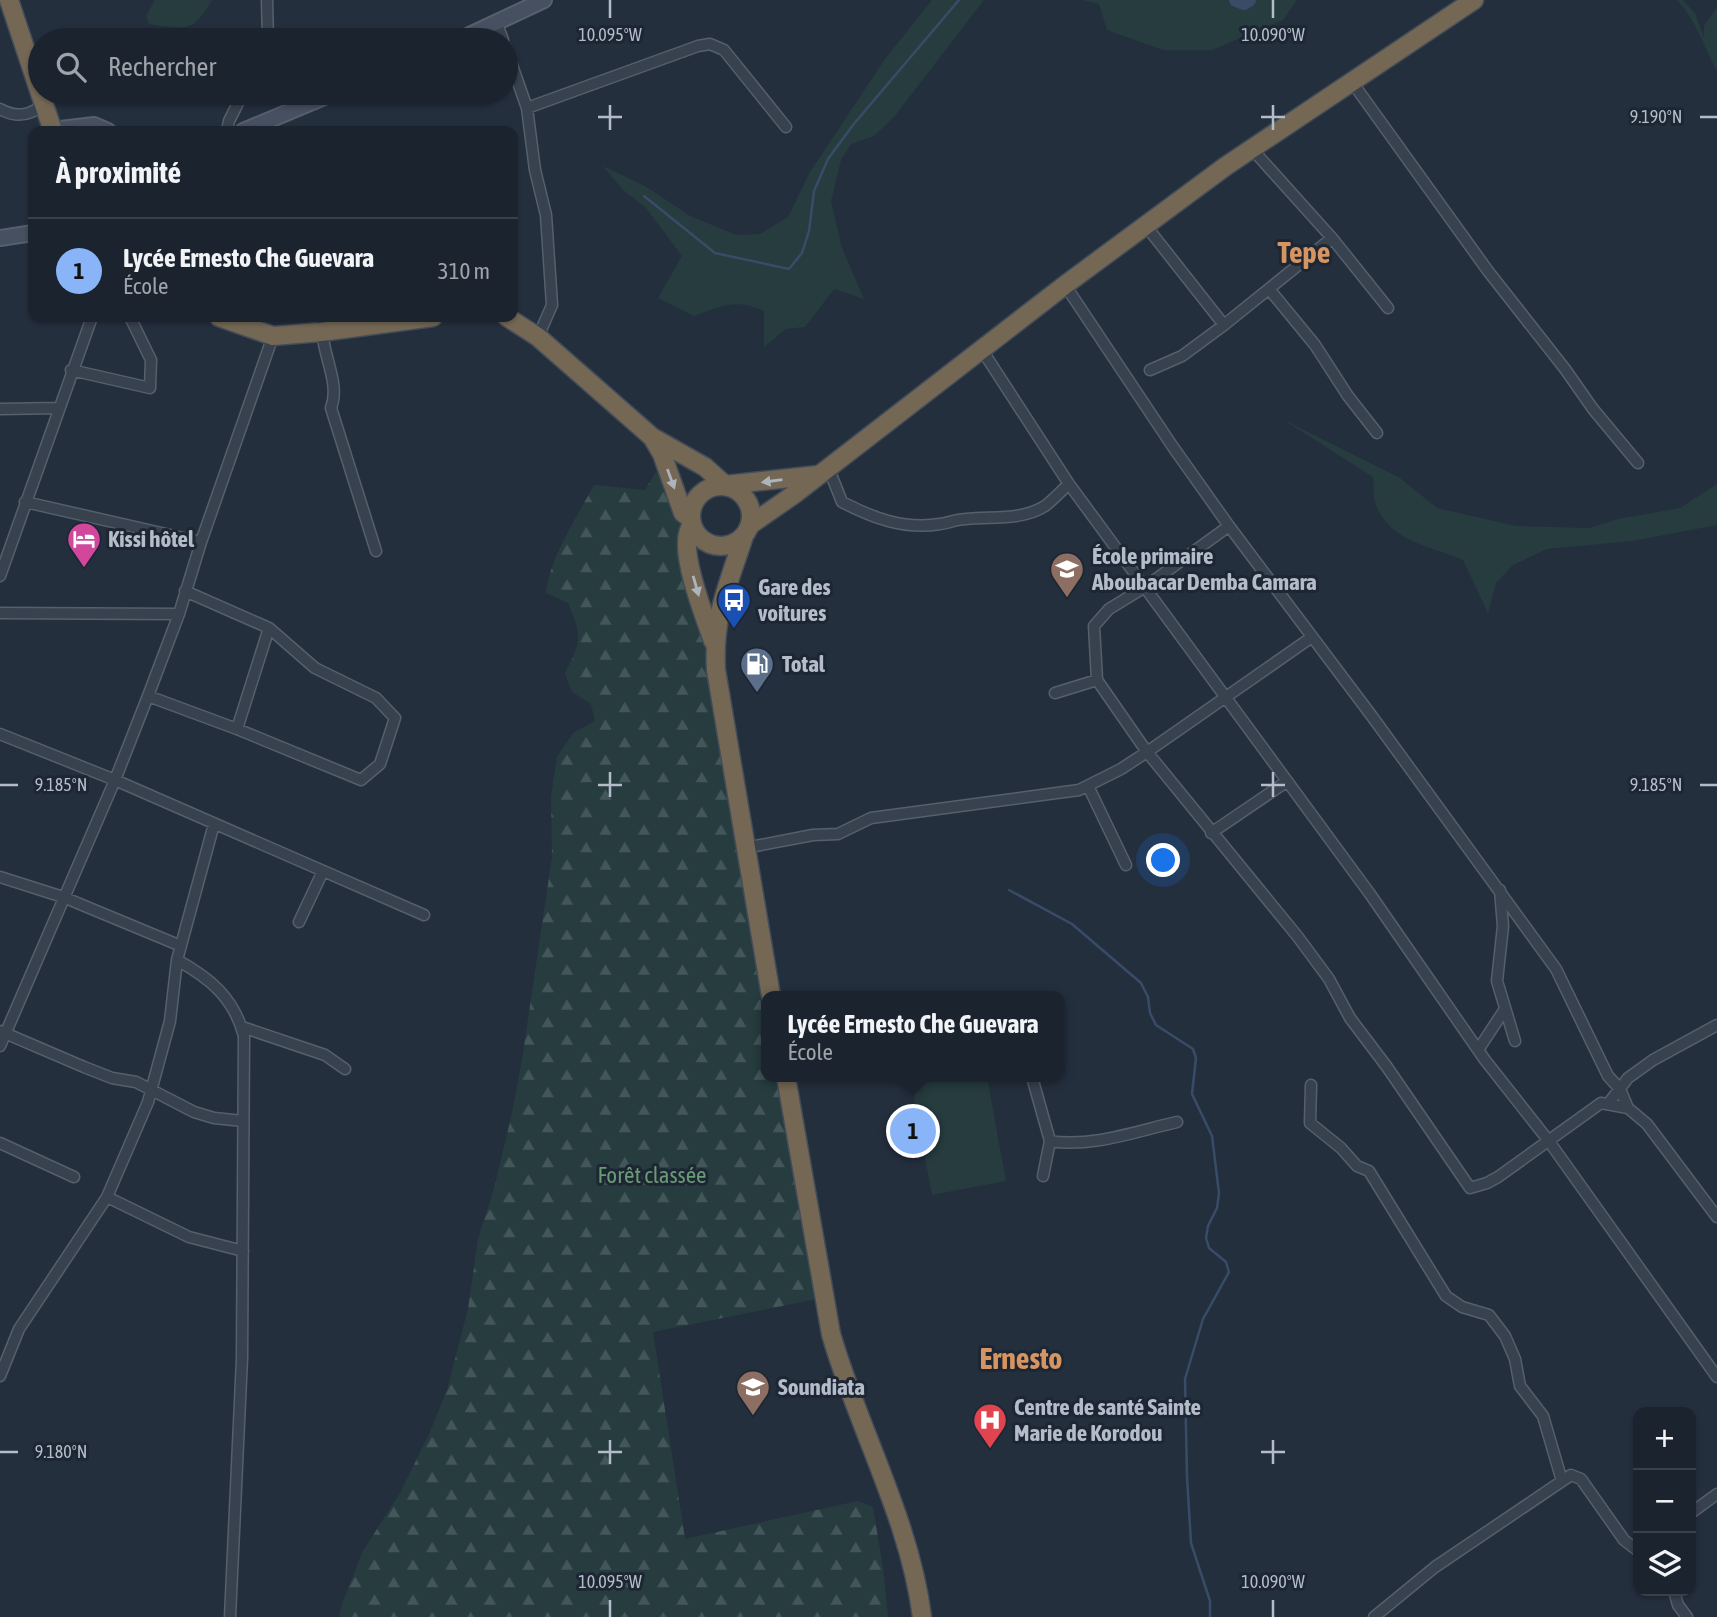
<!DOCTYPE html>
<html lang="fr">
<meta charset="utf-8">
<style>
:root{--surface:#1b232e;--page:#242b36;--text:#f1f3f6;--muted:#a0a4aa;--line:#39404a;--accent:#8ab4f8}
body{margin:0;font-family:"Asap Condensed",sans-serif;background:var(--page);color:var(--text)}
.controls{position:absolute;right:21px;bottom:21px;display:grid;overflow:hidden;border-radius:14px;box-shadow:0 2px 5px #0004}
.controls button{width:63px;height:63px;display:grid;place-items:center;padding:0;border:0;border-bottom:2px solid var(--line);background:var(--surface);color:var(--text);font:35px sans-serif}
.you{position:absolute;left:1164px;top:861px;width:24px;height:24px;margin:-18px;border:5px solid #fff;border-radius:50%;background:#1a73e8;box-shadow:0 0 0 10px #1a73e833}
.badge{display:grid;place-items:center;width:46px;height:46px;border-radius:50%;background:var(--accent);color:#111;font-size:23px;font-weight:700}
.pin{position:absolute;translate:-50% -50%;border:4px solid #fff;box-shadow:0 2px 7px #0006}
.popup{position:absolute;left:761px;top:991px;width:304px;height:91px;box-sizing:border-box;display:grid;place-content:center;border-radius:14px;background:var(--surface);filter:drop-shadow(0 2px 5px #0005);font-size:23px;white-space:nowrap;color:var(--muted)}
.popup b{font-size:26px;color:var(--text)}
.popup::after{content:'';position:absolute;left:50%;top:100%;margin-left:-14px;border:14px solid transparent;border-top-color:var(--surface)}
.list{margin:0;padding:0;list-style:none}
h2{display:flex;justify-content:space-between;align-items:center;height:91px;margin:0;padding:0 28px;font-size:30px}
h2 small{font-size:23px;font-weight:400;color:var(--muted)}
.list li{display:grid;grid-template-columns:46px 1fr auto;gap:21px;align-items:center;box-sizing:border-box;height:105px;padding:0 28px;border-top:2px solid var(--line)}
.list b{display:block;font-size:26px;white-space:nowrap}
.list p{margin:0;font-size:23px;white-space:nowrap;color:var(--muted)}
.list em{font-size:23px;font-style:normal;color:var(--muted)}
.icon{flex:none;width:38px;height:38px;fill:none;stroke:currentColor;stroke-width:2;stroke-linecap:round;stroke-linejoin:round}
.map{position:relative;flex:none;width:1717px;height:1617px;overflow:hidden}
.search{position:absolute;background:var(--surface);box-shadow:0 2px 5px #0004;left:28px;top:28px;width:490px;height:77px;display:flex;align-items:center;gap:18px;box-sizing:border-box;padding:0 24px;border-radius:38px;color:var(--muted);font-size:26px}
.panel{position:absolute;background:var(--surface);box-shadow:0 2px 5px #0004;left:28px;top:126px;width:490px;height:196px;border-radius:14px}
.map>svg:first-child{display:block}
.green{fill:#263c3f}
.forest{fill:url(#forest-firs)}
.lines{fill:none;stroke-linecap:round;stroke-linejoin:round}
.stream{stroke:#394c67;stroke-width:2.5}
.river{stroke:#394c67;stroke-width:14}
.street-casing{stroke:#565f6c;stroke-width:13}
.secondary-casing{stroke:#565f6c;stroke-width:18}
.highway-casing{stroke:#434c59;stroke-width:21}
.street{stroke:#38414e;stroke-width:10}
.secondary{stroke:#465061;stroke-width:14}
.highway{stroke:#746855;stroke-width:18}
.oneway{fill:#aeb4bd}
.ticks{fill:none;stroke:#b4bcc9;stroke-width:2.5}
.labels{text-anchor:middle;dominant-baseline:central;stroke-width:6;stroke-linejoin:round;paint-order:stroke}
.poi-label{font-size:23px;font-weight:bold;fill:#b4bcc9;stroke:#1d2633;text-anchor:start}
.park-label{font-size:23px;fill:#6b9a76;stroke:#1d2633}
.district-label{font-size:30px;font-weight:bold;fill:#d59563;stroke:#1d2633}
.ticks-label{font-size:18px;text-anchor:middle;fill:#b4bcc9;stroke:#1d2633;stroke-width:6;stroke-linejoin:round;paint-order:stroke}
</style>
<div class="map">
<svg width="1717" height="1617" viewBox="0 0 1717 1617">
<defs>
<pattern id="forest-firs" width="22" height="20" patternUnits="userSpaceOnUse" patternTransform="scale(1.75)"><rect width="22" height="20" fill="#263c3f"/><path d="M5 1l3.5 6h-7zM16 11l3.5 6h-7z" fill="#435659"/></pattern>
</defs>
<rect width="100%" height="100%" fill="#242f3e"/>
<!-- green -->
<path class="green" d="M 155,0 L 212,0 C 193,34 184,29 149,24 L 146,16 Z
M 932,0 L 984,0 L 894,117 L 874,136 L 851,144 L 841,160 L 831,201 L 842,248 L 864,299 L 834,289 L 805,327 L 786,329 L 764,347 L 764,311 C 735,298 722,306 694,316 L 658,298 L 682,256 L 646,208 L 623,190 L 603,166 L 645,186 L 690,216 L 736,235 L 760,234 L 788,217 L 810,172 L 885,59 Z
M 1082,0 L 1297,0 L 1283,20 L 1212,50 L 1163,50 L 1107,30 L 1099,4 Z
M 1677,0 L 1682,0 L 1695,13 L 1704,38 L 1704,26 L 1717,7 L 1717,71 C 1704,47 1696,20 1677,0 Z
M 1282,419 L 1400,478 L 1437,508 L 1516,526 L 1590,528 L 1618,519 L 1680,508 L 1717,484 L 1717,525 L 1632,541 L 1547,549 L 1513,565 L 1496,583 L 1488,613 L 1463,560 C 1431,546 1390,542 1376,505 C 1373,497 1374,485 1373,477 Z
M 910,1077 L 987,1077 L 1006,1181 L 932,1195 Z"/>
<!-- forest -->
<path class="forest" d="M 665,457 L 708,600 L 766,996 L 766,1077 L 791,1077 L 817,1299 L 653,1332 L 685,1539 L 858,1501 L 873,1507 L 883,1568 L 888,1617 L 339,1617 L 342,1604 L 363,1551 L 400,1493 L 430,1432 L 447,1390 L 468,1309 L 478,1239 L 494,1189 L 512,1113 L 522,1060 L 552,857 L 551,797 L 557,757 L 573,733 L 595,721 L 591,704 L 572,692 L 565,673 C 582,641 582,635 568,603 L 546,593 C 549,559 578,515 594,485 L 645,490 Z"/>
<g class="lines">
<!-- stream -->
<path class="stream" d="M 644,196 L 715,253 L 789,269 L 802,253 L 809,231 L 814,191 L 828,159 L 853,125 L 959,0
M 1009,890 L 1072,924 L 1141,983 L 1148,997 L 1150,1013 L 1156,1025 L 1193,1049 L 1196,1058 L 1192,1094 L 1212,1136 L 1219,1193 L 1217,1208 L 1208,1226 L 1206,1238 L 1209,1248 L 1226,1262 L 1229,1272 L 1203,1319 L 1185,1379 L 1187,1477 L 1191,1543 L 1210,1601 L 1210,1617"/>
<!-- river -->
<path class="river" d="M 1236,0 L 1244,3 L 1249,0"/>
<!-- street casing -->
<g class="street-casing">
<path id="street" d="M 267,0 L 268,40
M 497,24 L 503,40
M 506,48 L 527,108 L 535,170 L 546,215 L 552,305 L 538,337
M 1352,82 L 1488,271 L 1565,369 L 1593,409 L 1638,463
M 527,108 L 698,46 L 710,44 L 724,50 L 786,127
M 0,109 C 16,118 30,116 44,104
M 227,131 L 229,121 L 243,93
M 1252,149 L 1332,238 L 1388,308
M 1146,226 L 1224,325 L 1332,238
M 1065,285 L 1173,447 L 1229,526 L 1371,715 L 1556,969 L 1608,1076 L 1620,1089 L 1628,1108
M 1269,289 L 1315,345 L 1348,396 L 1377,433
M 324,317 C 316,347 342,379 331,408 L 376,551
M 982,350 L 1069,484 L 1370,894 L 1485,1060 L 1548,1140 L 1717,1377
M 71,370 L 150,388 L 151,360 L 130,317
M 1150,370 L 1182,356 L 1224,325
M 0,409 L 59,408
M 828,467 L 842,502 C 873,518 904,530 940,524 C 949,523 957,519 966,519 C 992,516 1021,521 1045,506 C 1053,500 1061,491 1069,484
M 25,502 L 201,542
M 0,576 L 92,317
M 0,613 L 179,614
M 1097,680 L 1147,752 L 1298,937 L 1329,979 L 1350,1018 L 1387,1067 L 1470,1188 L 1487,1183 L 1498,1177 L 1601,1103 L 1628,1108 L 1647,1124 L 1717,1217
M 1055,693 L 1097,680 L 1094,626 L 1109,609 L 1145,587 L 1229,526
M 148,696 L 237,729 L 361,780 L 380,764 L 395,718 L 376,698 L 315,668 L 269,628 L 185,591
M 237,729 L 269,628
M 0,734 L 115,780 L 424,915
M 1088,786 L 1126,865
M 1211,833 L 1286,782
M 745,848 L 813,835 L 838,834 L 871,818 L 1079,790 L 1121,769 L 1147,752 L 1312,637
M 0,877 L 63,897 L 181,946
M 1500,890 L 1503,926 L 1497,981 L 1515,1041
M 299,922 L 323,871
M 177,960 C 210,978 234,998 244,1036 L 242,1358 L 230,1617
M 242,1027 L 325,1055 L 345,1069
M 0,1031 L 84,1067 L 112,1078 L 136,1082 L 194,1112 L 214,1118 L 243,1121
M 0,1046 L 115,780 L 148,696 L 179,614 L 201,542 L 273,336
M 1478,1050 L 1505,1009
M 1032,1077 L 1050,1141 L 1043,1176
M 1311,1085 L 1310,1123 L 1341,1148 L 1357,1166 L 1369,1171 L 1446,1296 L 1462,1307 L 1489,1315 L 1505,1336 L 1515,1359 L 1520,1386 L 1543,1416 L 1562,1481
M 1608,1104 L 1628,1078 L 1653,1060 L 1717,1025
M 1050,1141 C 1091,1148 1137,1131 1177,1122
M 0,1143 L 74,1177
M 107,1197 L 189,1237 L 243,1251
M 0,1376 L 19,1329 L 107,1197 L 148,1102 L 170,1021 L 177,960 L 214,824
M 1691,1513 L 1717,1494
M 1674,1591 L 1678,1605 L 1687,1617
M 1374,1617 L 1435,1567 L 1571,1475 L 1581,1479 L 1624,1540 L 1638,1551"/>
</g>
<!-- secondary casing -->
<g class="secondary-casing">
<path id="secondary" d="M 459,40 L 544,0
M 52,130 L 94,125 L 108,131
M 243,131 L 334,93
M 0,238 L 33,233"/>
</g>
<!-- highway casing -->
<g class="highway-casing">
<path id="highway" d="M 9,0 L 40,93
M 40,93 L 53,131
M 219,317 L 273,336 L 321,332 L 433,317
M 507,317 L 538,337 L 652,437 L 705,467 L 725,485 L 818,475
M 652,437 L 662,454 L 683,513 L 690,518
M691 516a30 30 0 1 1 60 0a30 30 0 1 1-60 0Z
M 692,525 C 675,544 705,617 713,641
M 750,525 L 796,493 L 1065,285 L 1226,166 L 1474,0
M 744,536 C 728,586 713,615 716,670 L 771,996
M 786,1077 L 831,1334 C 858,1428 910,1520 922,1617"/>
</g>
<!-- street -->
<use href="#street" class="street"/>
<!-- secondary -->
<use href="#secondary" class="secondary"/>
<!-- highway -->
<use href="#highway" class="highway"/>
</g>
<!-- one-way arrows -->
<defs><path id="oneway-solid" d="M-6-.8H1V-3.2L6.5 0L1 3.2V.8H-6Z" transform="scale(1.75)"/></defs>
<g class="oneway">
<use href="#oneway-solid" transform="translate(671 479) rotate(70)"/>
<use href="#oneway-solid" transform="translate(772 481) rotate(172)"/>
<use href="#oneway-solid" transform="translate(696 586) rotate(74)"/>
</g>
<!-- ticks -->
<path class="ticks" d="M 610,0 L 610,18M 1273,0 L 1273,18M 610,105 L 610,130M 1273,105 L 1273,130M 598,117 L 622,117M 1261,117 L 1285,117M 1700,117 L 1717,117M 610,772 L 610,797M 1273,772 L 1273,797M 0,785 L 18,785M 598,785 L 622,785M 1261,785 L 1285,785M 1700,785 L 1717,785M 610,1440 L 610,1464M 1273,1440 L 1273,1464M 0,1452 L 18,1452M 598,1452 L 622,1452M 1261,1452 L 1285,1452M 610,1600 L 610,1617M 1273,1600 L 1273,1617"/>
<!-- icons -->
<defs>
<g id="hotel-pin" transform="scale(1.75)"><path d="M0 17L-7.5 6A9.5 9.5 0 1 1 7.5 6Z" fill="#d1479c" stroke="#1d2633"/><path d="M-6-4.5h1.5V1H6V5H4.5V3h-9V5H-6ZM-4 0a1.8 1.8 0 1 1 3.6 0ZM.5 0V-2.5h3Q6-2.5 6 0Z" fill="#fff"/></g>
<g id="school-pin" transform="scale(1.75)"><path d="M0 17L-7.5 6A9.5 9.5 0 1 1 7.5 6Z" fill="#8d6e63" stroke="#1d2633"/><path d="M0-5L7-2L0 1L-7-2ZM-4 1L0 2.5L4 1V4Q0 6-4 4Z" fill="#fff"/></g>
<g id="bus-pin" transform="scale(1.75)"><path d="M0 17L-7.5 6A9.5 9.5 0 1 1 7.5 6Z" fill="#1a4fb4" stroke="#1d2633"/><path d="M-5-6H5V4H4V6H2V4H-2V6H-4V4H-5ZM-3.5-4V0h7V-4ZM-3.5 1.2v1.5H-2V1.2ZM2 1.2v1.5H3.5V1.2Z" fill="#fff"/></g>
<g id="fuel-pin" transform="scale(1.75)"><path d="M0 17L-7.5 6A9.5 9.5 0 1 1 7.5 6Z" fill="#5c6f8a" stroke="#1d2633"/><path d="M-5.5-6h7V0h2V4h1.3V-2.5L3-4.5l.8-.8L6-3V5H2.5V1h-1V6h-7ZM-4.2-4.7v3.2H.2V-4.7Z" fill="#fff"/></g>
<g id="hospital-pin" transform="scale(1.75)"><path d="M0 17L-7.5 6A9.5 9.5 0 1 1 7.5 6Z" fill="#e0444e" stroke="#1d2633"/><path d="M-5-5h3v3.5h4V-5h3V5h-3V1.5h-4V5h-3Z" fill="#fff"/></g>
</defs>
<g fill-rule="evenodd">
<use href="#hotel-pin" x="84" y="539"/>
<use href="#school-pin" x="1067" y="569"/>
<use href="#bus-pin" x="734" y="600"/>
<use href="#fuel-pin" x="757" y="664"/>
<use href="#school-pin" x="753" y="1387"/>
<use href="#hospital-pin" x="990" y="1420"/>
</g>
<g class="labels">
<!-- poi labels -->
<g class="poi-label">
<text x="108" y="539">Kissi hôtel</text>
<text x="1092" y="556">École primaire<tspan x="1092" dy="26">Aboubacar Demba Camara</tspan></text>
<text x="758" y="587">Gare des<tspan x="758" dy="26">voitures</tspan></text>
<text x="782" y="664">Total</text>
<text x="778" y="1387">Soundiata</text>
<text x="1014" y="1407">Centre de santé Sainte<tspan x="1014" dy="26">Marie de Korodou</tspan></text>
</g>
<!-- park labels -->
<g class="park-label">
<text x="652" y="1175">Forêt classée</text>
</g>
<!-- district labels -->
<g class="district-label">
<text x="1304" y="252">Tepe</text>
<text x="1021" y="1358">Ernesto</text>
</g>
</g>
<g class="ticks-label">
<text x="610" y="41">10.095°W</text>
<text x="1273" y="41">10.090°W</text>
<text x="1656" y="123">9.190°N</text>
<text x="61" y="791">9.185°N</text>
<text x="1656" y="791">9.185°N</text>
<text x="61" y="1458">9.180°N</text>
<text x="610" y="1588">10.095°W</text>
<text x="1273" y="1588">10.090°W</text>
</g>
</svg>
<div class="controls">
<button>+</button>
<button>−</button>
<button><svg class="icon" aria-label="layers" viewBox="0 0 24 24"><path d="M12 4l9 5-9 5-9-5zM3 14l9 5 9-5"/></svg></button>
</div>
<div class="you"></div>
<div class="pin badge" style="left:913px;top:1131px">1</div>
<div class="popup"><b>Lycée Ernesto Che Guevara</b>École</div>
<div class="search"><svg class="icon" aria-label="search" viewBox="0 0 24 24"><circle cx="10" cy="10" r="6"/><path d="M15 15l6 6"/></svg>Rechercher</div>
<section class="panel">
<h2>À proximité<small></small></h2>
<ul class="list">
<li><span class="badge">1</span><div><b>Lycée Ernesto Che Guevara</b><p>École</p></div><em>310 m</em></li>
</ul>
</section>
</div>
